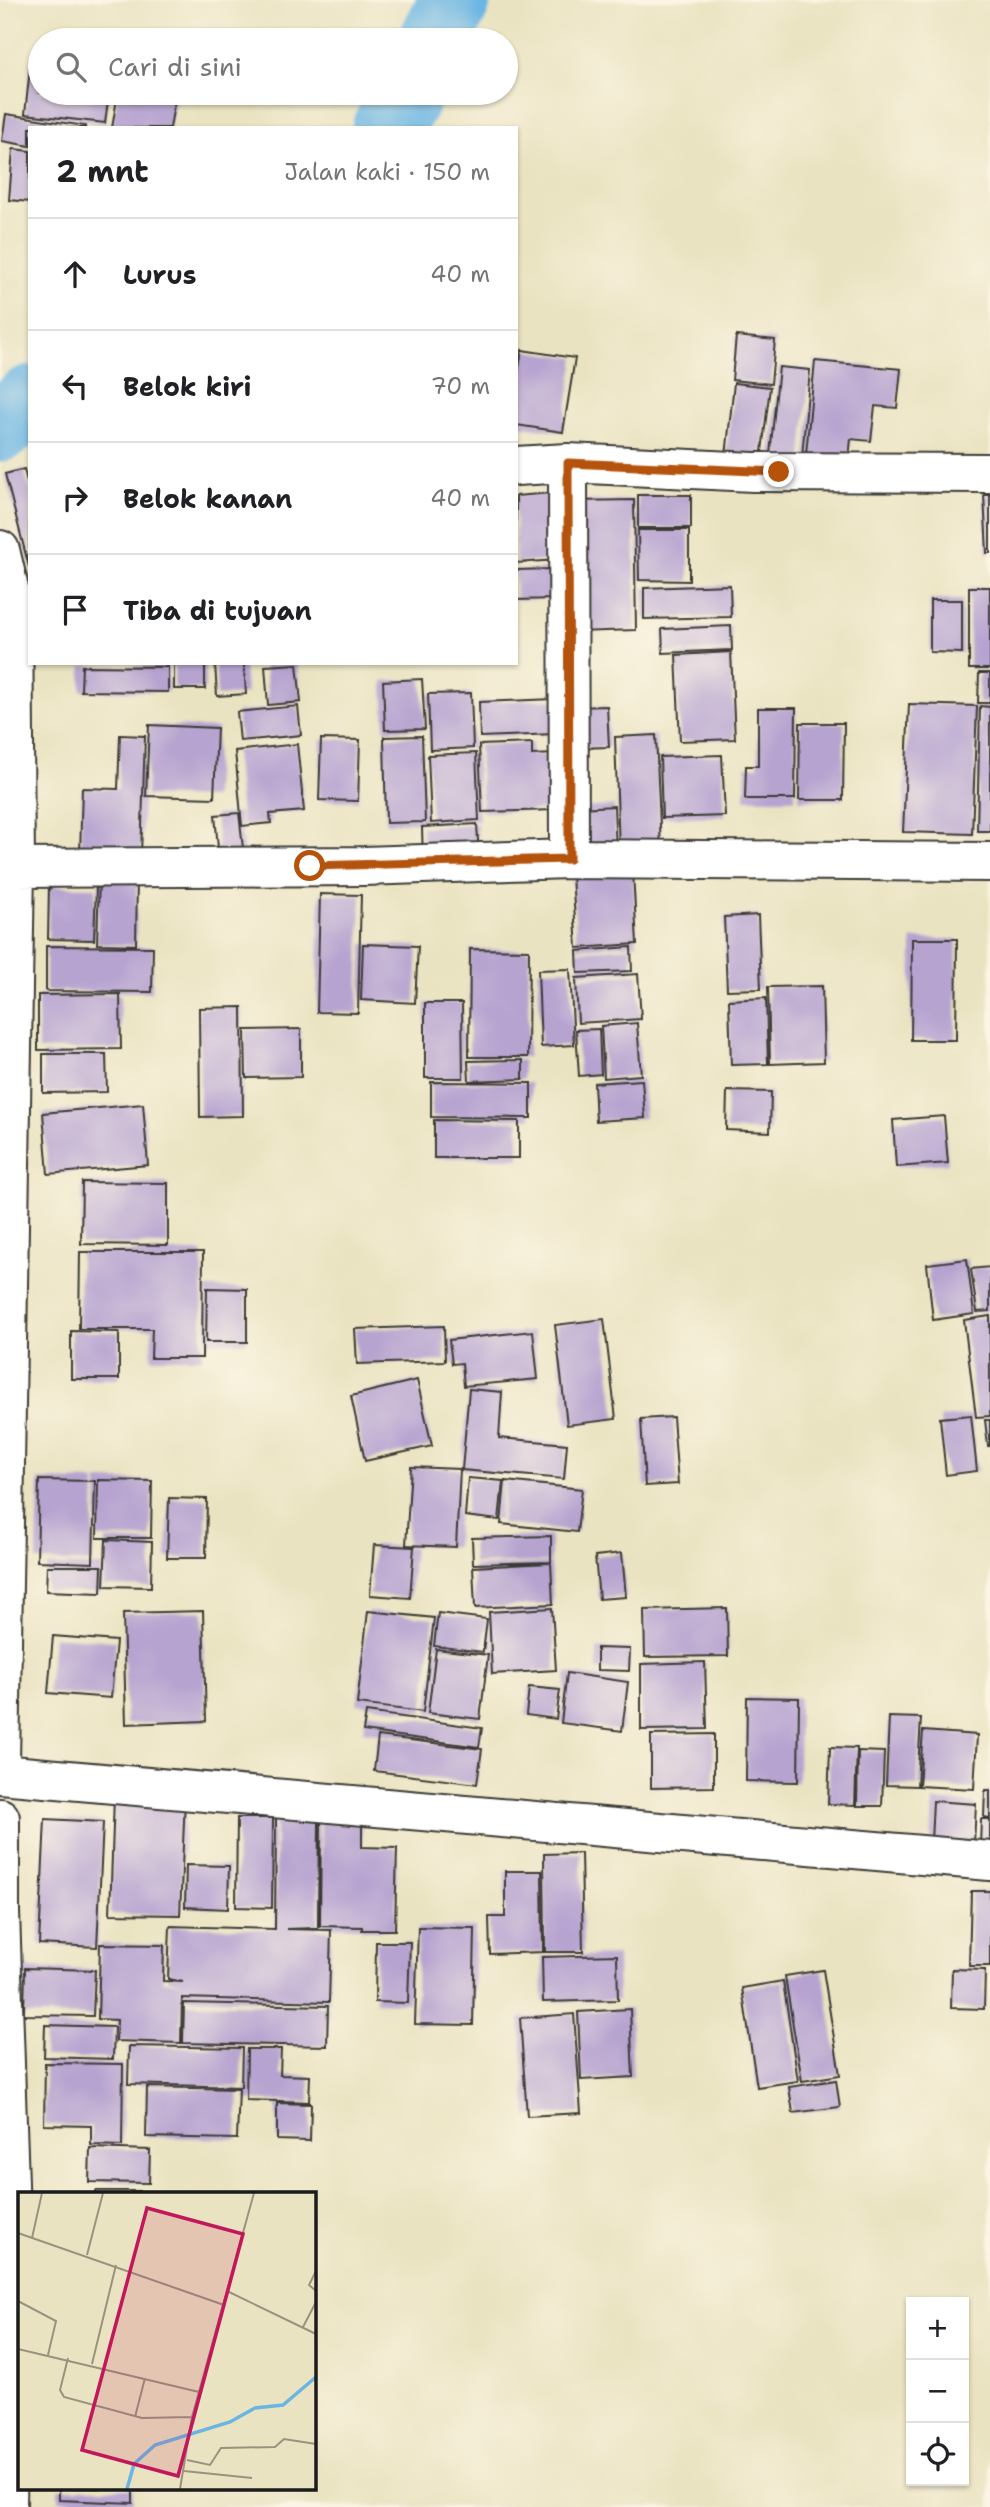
<!DOCTYPE html>
<html lang="id">
<meta charset="utf-8">
<style>
:root{--surface:#fff;--page:#f6f6f6;--text:#202124;--muted:#757577;--line:#e0e0e0}
body{margin:0;font-family:"Shantell Sans",sans-serif;background:var(--page);color:var(--text)}
.controls{position:absolute;right:21px;bottom:21px;display:grid;overflow:hidden;border-radius:0px;box-shadow:0 2px 5px #0004}
.controls button{width:63px;height:63px;display:grid;place-items:center;padding:0;border:0;border-bottom:2px solid var(--line);background:var(--surface);color:var(--text);font:35px sans-serif}
.stop{position:absolute;width:21px;height:21px;margin:-16px;border:5px solid #b45309;border-radius:50%;background:#fff}
.stop.end{background:#b45309;border-color:#fff;box-shadow:0 2px 7px #0008}
.list{margin:0;padding:0;list-style:none}
h2{display:flex;justify-content:space-between;align-items:center;height:91px;margin:0;padding:0 28px;font-size:30px}
h2 small{font-size:23px;font-weight:400;color:var(--muted)}
.list li{display:grid;grid-template-columns:46px 1fr auto;gap:21px;align-items:center;box-sizing:border-box;height:112px;padding:0 28px;border-top:2px solid var(--line)}
.list b{display:block;font-size:26px;white-space:nowrap}
.list em{font-size:23px;font-style:normal;color:var(--muted)}
.icon{flex:none;width:38px;height:38px;fill:none;stroke:currentColor;stroke-width:2;stroke-linecap:round;stroke-linejoin:round}
.map{position:relative;flex:none;width:990px;height:2507px;overflow:hidden}
.search{position:absolute;background:var(--surface);box-shadow:0 2px 5px #0004;left:28px;top:28px;width:490px;height:77px;display:flex;align-items:center;gap:18px;box-sizing:border-box;padding:0 24px;border-radius:38px;color:var(--muted);font-size:26px}
.panel{position:absolute;background:var(--surface);box-shadow:0 2px 5px #0004;left:28px;top:126px;width:490px;height:539px;border-radius:0px}
.map>svg:first-child{display:block}
.lines{fill:none;stroke-linecap:round;stroke-linejoin:round}
.river{stroke:#6ab5e3;stroke-width:72}
.building{fill:#b6a3d0}
.minor-casing{stroke:#3b3a35;stroke-width:42}
.minor{stroke:#fff;stroke-width:38}
.route{stroke:#b45309;stroke-width:9}
.inset-river{fill:none;stroke:#6ab5e3;stroke-width:3.5}
.inset-road{fill:none;stroke:#98937f;stroke-width:2}
.view{fill:#c2185b;fill-opacity:0.15;stroke:#c2185b;stroke-width:3.5}
.inset-edge{fill:none;stroke:#1c1c1c;stroke-width:3.5}
</style>
<div class="map">
<svg width="990" height="2507" viewBox="0 0 990 2507">
<rect width="100%" height="100%" fill="#fcf5e5"/>
<filter id="ink" filterUnits="userSpaceOnUse"><feTurbulence type="fractalNoise" baseFrequency=".0143" numOctaves="2"/><feDisplacementMap in="SourceGraphic" scale="14" xChannelSelector="R" yChannelSelector="G"/><feConvolveMatrix kernelMatrix="1 2 1 2 8 2 1 2 1" color-interpolation-filters="sRGB"/></filter>
<filter id="wash" filterUnits="userSpaceOnUse"><feTurbulence type="fractalNoise" baseFrequency=".00686" numOctaves="4" result="noise"/><feDisplacementMap in="SourceGraphic" scale="28" xChannelSelector="R" yChannelSelector="G"/><feGaussianBlur stdDeviation="1.57" result="paint"/><feColorMatrix in="noise" values="0 0 0 0 0 0 0 0 0 0 0 0 0 0 0 0 0 1.4 0 .05"/><feComposite in="paint" operator="in"/></filter>
<g filter="url(#wash)">
<rect width="100%" height="100%" fill="#eae3c1"/>
<g class="lines">
<!-- river -->
<path class="river" d="M 435,40 L 455,0
M 388,128 L 407,93
M 0,426 L 30,401"/>
</g>
<g id="blocks">
<!-- building -->
<path class="building" d="M 31,59 L 40,60 L 40,93 L 109,93 L 105,123 L 25,114 Z
M 118,93 L 176,93 L 170,128 L 112,128 Z
M 6,114 L 85,126 L 85,128 L 30,128 L 30,146 L 2,141 Z
M 13,149 L 30,151 L 30,202 L 9,200 Z
M 736,336 L 775,340 L 771,384 L 732,380 Z
M 522,350 L 575,358 L 563,432 L 516,425 L 516,385 Z
M 815,361 L 901,369 L 897,408 L 875,406 L 871,441 L 851,439 L 848,468 L 805,464 Z
M 779,367 L 810,370 L 801,467 L 769,464 Z
M 734,383 L 770,387 L 760,468 L 725,465 Z
M 24,469 L 30,493 L 29,567 L 5,474 Z
M 552,493 L 557,560 L 516,563 L 516,496 Z
M 638,495 L 691,495 L 691,528 L 638,528 Z
M 984,495 L 990,495 L 990,553 L 987,553 Z
M 634,500 L 636,630 L 575,632 L 573,501 Z
M 638,530 L 689,530 L 689,581 L 639,580 Z
M 554,569 L 554,599 L 516,600 L 516,570 Z
M 730,585 L 731,617 L 644,619 L 644,588 Z
M 969,587 L 990,587 L 990,669 L 969,669 Z
M 930,600 L 962,600 L 962,653 L 930,652 Z
M 731,626 L 732,650 L 663,653 L 662,629 Z
M 731,652 L 735,739 L 680,741 L 676,655 Z
M 174,663 L 205,663 L 205,689 L 174,689 Z
M 215,663 L 244,663 L 246,694 L 217,696 Z
M 297,664 L 301,702 L 268,705 L 265,666 Z
M 82,666 L 168,667 L 168,692 L 81,691 Z
M 979,673 L 990,673 L 990,703 L 978,703 Z
M 422,679 L 425,729 L 385,730 L 383,681 Z
M 471,693 L 473,748 L 430,750 L 428,694 Z
M 554,699 L 555,734 L 480,737 L 479,702 Z
M 909,704 L 977,706 L 972,834 L 903,832 Z
M 298,706 L 301,735 L 240,741 L 237,712 Z
M 607,706 L 609,747 L 577,748 L 576,707 Z
M 980,706 L 990,707 L 990,831 L 977,831 Z
M 758,708 L 796,708 L 795,799 L 745,799 L 746,766 L 758,766 Z
M 800,723 L 844,723 L 843,800 L 799,800 Z
M 149,725 L 217,728 L 214,798 L 146,796 Z
M 120,735 L 145,736 L 141,856 L 80,854 L 82,788 L 118,789 Z
M 656,735 L 661,849 L 619,851 L 615,737 Z
M 422,736 L 425,822 L 386,823 L 384,737 Z
M 321,739 L 360,740 L 358,801 L 319,800 Z
M 532,743 L 532,755 L 555,754 L 557,810 L 482,812 L 479,745 Z
M 297,744 L 304,811 L 270,814 L 271,823 L 242,826 L 235,751 Z
M 476,753 L 479,820 L 431,823 L 428,755 Z
M 722,755 L 725,816 L 662,818 L 660,757 Z
M 614,806 L 616,852 L 582,853 L 579,808 Z
M 239,813 L 244,857 L 219,859 L 215,815 Z
M 477,824 L 479,858 L 423,861 L 422,827 Z
M 633,872 L 637,944 L 577,948 L 572,876 Z
M 99,878 L 137,878 L 136,945 L 97,944 Z
M 49,886 L 96,887 L 94,940 L 48,939 Z
M 320,894 L 361,895 L 358,1013 L 317,1012 Z
M 758,915 L 761,989 L 727,990 L 724,917 Z
M 912,939 L 957,939 L 956,1040 L 911,1040 Z
M 363,944 L 418,946 L 415,1003 L 361,1000 Z
M 46,946 L 153,947 L 152,992 L 46,991 Z
M 631,947 L 632,971 L 578,973 L 577,951 Z
M 470,949 L 529,950 L 528,1057 L 469,1057 Z
M 570,969 L 574,1045 L 541,1047 L 538,970 Z
M 638,974 L 641,1019 L 578,1023 L 576,978 Z
M 822,986 L 824,1062 L 770,1064 L 768,987 Z
M 120,994 L 121,1049 L 38,1050 L 38,995 Z
M 766,998 L 768,1064 L 731,1065 L 729,1000 Z
M 425,1003 L 462,1003 L 463,1078 L 425,1078 Z
M 242,1007 L 243,1116 L 200,1117 L 199,1008 Z
M 637,1023 L 641,1075 L 604,1078 L 601,1026 Z
M 301,1029 L 301,1077 L 246,1078 L 245,1030 Z
M 599,1029 L 601,1074 L 579,1076 L 576,1030 Z
M 43,1054 L 106,1054 L 107,1092 L 43,1093 Z
M 523,1060 L 523,1079 L 469,1081 L 468,1061 Z
M 642,1080 L 645,1118 L 596,1121 L 594,1083 Z
M 431,1082 L 531,1083 L 531,1118 L 431,1117 Z
M 727,1091 L 771,1092 L 770,1132 L 726,1130 Z
M 143,1104 L 148,1165 L 48,1174 L 43,1113 Z
M 944,1116 L 948,1163 L 896,1167 L 893,1120 Z
M 434,1120 L 519,1121 L 519,1158 L 434,1158 Z
M 82,1182 L 168,1183 L 168,1245 L 81,1244 Z
M 80,1252 L 203,1252 L 202,1358 L 151,1358 L 152,1329 L 79,1329 Z
M 967,1259 L 974,1314 L 933,1320 L 927,1264 Z
M 990,1267 L 990,1311 L 977,1312 L 971,1269 Z
M 207,1288 L 247,1289 L 247,1342 L 206,1342 Z
M 990,1316 L 990,1416 L 976,1417 L 964,1320 Z
M 604,1319 L 616,1419 L 567,1425 L 555,1325 Z
M 444,1326 L 445,1361 L 357,1364 L 355,1329 Z
M 71,1331 L 119,1332 L 119,1379 L 71,1379 Z
M 533,1331 L 538,1379 L 464,1386 L 462,1363 L 452,1364 L 449,1340 Z
M 417,1380 L 432,1446 L 365,1461 L 351,1396 Z
M 469,1389 L 502,1392 L 499,1438 L 567,1444 L 564,1479 L 462,1470 Z
M 971,1415 L 977,1471 L 946,1475 L 940,1418 Z
M 673,1417 L 678,1484 L 645,1486 L 641,1419 Z
M 985,1420 L 990,1420 L 990,1446 L 988,1446 Z
M 411,1467 L 460,1469 L 456,1547 L 406,1545 Z
M 468,1478 L 503,1481 L 499,1520 L 465,1516 Z
M 39,1480 L 95,1481 L 93,1563 L 37,1561 Z
M 98,1480 L 152,1481 L 151,1538 L 97,1538 Z
M 505,1481 L 582,1489 L 577,1532 L 501,1524 Z
M 169,1498 L 207,1499 L 206,1558 L 167,1558 Z
M 551,1536 L 551,1562 L 473,1564 L 472,1538 Z
M 106,1540 L 152,1542 L 151,1587 L 104,1586 Z
M 374,1545 L 414,1547 L 410,1598 L 370,1595 Z
M 622,1553 L 626,1597 L 599,1599 L 595,1556 Z
M 551,1563 L 553,1604 L 475,1608 L 473,1567 Z
M 47,1566 L 102,1566 L 101,1593 L 46,1591 Z
M 552,1608 L 556,1670 L 492,1674 L 489,1612 Z
M 727,1608 L 728,1656 L 645,1657 L 644,1610 Z
M 203,1611 L 206,1721 L 126,1724 L 123,1613 Z
M 368,1611 L 434,1618 L 423,1712 L 357,1704 Z
M 438,1613 L 487,1619 L 483,1652 L 434,1646 Z
M 53,1636 L 116,1641 L 111,1698 L 48,1693 Z
M 597,1648 L 630,1649 L 629,1671 L 597,1670 Z
M 436,1649 L 488,1655 L 480,1719 L 428,1713 Z
M 705,1662 L 707,1729 L 641,1730 L 641,1664 Z
M 567,1673 L 628,1682 L 622,1731 L 561,1723 Z
M 529,1687 L 560,1690 L 556,1719 L 526,1715 Z
M 747,1697 L 799,1698 L 798,1782 L 746,1781 Z
M 366,1712 L 482,1728 L 479,1747 L 363,1731 Z
M 889,1717 L 921,1718 L 917,1786 L 886,1785 Z
M 923,1731 L 977,1735 L 974,1789 L 919,1786 Z
M 714,1734 L 714,1787 L 651,1788 L 651,1735 Z
M 378,1736 L 482,1749 L 477,1784 L 374,1771 Z
M 830,1747 L 857,1748 L 855,1805 L 828,1804 Z
M 858,1751 L 884,1752 L 882,1806 L 857,1806 Z
M 985,1790 L 990,1790 L 990,1818 L 984,1817 Z
M 114,1796 L 185,1798 L 180,1915 L 110,1914 Z
M 933,1801 L 976,1804 L 974,1844 L 931,1842 Z
M 237,1818 L 273,1818 L 272,1908 L 236,1907 Z
M 276,1818 L 319,1818 L 318,1928 L 286,1929 L 331,1930 L 329,2002 L 182,1998 L 181,2043 L 116,2041 L 117,2020 L 98,2019 L 100,1944 L 164,1945 L 163,1981 L 183,1982 L 168,1979 L 170,1926 L 275,1929 Z
M 45,1819 L 103,1822 L 97,1947 L 39,1944 Z
M 981,1819 L 990,1819 L 990,1848 L 980,1847 Z
M 321,1821 L 362,1822 L 362,1847 L 397,1848 L 395,1930 L 362,1930 L 362,1927 L 320,1926 Z
M 581,1853 L 583,1952 L 545,1952 L 544,1854 Z
M 186,1865 L 229,1866 L 228,1909 L 185,1907 Z
M 505,1871 L 542,1871 L 543,1952 L 490,1954 L 489,1917 L 505,1917 Z
M 971,1891 L 990,1891 L 990,1966 L 969,1966 Z
M 418,1927 L 475,1928 L 473,2025 L 415,2024 Z
M 376,1942 L 410,1942 L 408,2003 L 375,2002 Z
M 617,1955 L 618,2000 L 543,2002 L 542,1957 Z
M 25,1968 L 95,1970 L 93,2016 L 24,2015 Z
M 952,1969 L 985,1970 L 984,2009 L 951,2008 Z
M 823,1970 L 840,2075 L 802,2081 L 785,1976 Z
M 783,1981 L 798,2081 L 757,2087 L 742,1988 Z
M 184,2003 L 328,2006 L 327,2046 L 183,2043 Z
M 630,2009 L 633,2077 L 581,2080 L 578,2012 Z
M 574,2014 L 581,2113 L 527,2116 L 520,2018 Z
M 45,2025 L 114,2027 L 113,2059 L 44,2057 Z
M 129,2046 L 242,2048 L 241,2087 L 128,2084 Z
M 247,2049 L 281,2049 L 280,2075 L 310,2076 L 309,2102 L 246,2100 Z
M 45,2063 L 123,2064 L 122,2146 L 91,2145 L 91,2126 L 44,2125 Z
M 836,2080 L 840,2107 L 793,2113 L 789,2087 Z
M 147,2087 L 239,2089 L 237,2139 L 146,2137 Z
M 277,2103 L 311,2104 L 310,2141 L 277,2140 Z
M 90,2148 L 150,2150 L 149,2183 L 89,2182 Z
M 96,2191 L 139,2191 L 139,2194 L 96,2194 Z
M 59,2488 L 133,2488 L 133,2503 L 59,2500 Z"/>
</g>
</g>
<g filter="url(#ink)">
<use href="#blocks" fill-opacity="0" stroke="#3b3a35" stroke-width="2"/>
<g class="lines">
<!-- minor casing -->
<g class="minor-casing">
<path id="minor" d="M 568,463 L 569,859
M 516,466 L 568,463 L 753,472 L 990,473
M 0,550 L 13,605 L 15,868 L 0,1763
M 15,868 L 364,866 L 569,859 L 990,862
M 0,1774 L 990,1861
M 0,1818 L 0,1912 L 11,2245 L 7,2507"/>
</g>
<!-- minor -->
<use href="#minor" class="minor"/>
</g>
</g>
<g class="lines" filter="url(#ink)">
<!-- route -->
<path class="route" d="M 310,866 L 569,859 L 568,463 L 779,472"/>
</g>
<!-- overview -->
<g transform="translate(18 2192)">
<rect width="298" height="298" fill="#eae3c1"/>
<path class="inset-river" d="M 109,297 L 116,272 L 137,253 L 212,230 L 237,216 L 265,213 L 298,185"/>
<path class="inset-road" d="M 0,41 L 206,113M 14,46 L 24,1M 69,63 L 85,1M 298,79 L 291,93 L 298,99M 209,99 L 298,142M 0,109 L 38,129 L 30,163M 285,135 L 298,110M 0,157 L 181,200M 50,166 L 42,198 L 46,205 L 124,226 L 174,225M 74,172 L 98,73M 117,225 L 127,186M 169,268 L 192,273 L 203,256 L 257,255 L 266,247 L 298,252M 166,279 L 234,286M 162,297 L 174,225 L 236,1"/>
<path class="view" d="M 129,16 L 225,42 L 160,284 L 64,258 Z"/>
<rect width="298" height="298" class="inset-edge"/>
</g>
</svg>
<div class="controls">
<button>+</button>
<button>−</button>
<button><svg class="icon" aria-label="locate" viewBox="0 0 24 24"><circle cx="12" cy="12" r="6"/><path d="M12 2v4M12 18v4M2 12h4M18 12h4"/></svg></button>
</div>
<div class="stop" style="left:310px;top:866px"></div>
<div class="stop end" style="left:779px;top:472px"></div>
<div class="search"><svg class="icon" aria-label="search" viewBox="0 0 24 24"><circle cx="10" cy="10" r="6"/><path d="M15 15l6 6"/></svg>Cari di sini</div>
<section class="panel">
<h2>2 mnt<small>Jalan kaki · 150 m</small></h2>
<ul class="list">
<li><svg class="icon" aria-label="ahead" viewBox="0 0 24 24"><path d="M12 20V5M6 11l6-6 6 6"/></svg><div><b>Lurus</b></div><em>40 m</em></li>
<li><svg class="icon" aria-label="left" viewBox="0 0 24 24"><path d="M17 20v-9H6M10 6l-5 5 5 5"/></svg><div><b>Belok kiri</b></div><em>70 m</em></li>
<li><svg class="icon" aria-label="right" viewBox="0 0 24 24"><path d="M7 20v-9h11M14 6l5 5-5 5"/></svg><div><b>Belok kanan</b></div><em>40 m</em></li>
<li><svg class="icon" aria-label="arrive" viewBox="0 0 24 24"><path d="M6 21V4h12l-3 4 3 4H6"/></svg><div><b>Tiba di tujuan</b></div></li>
</ul>
</section>
</div>
